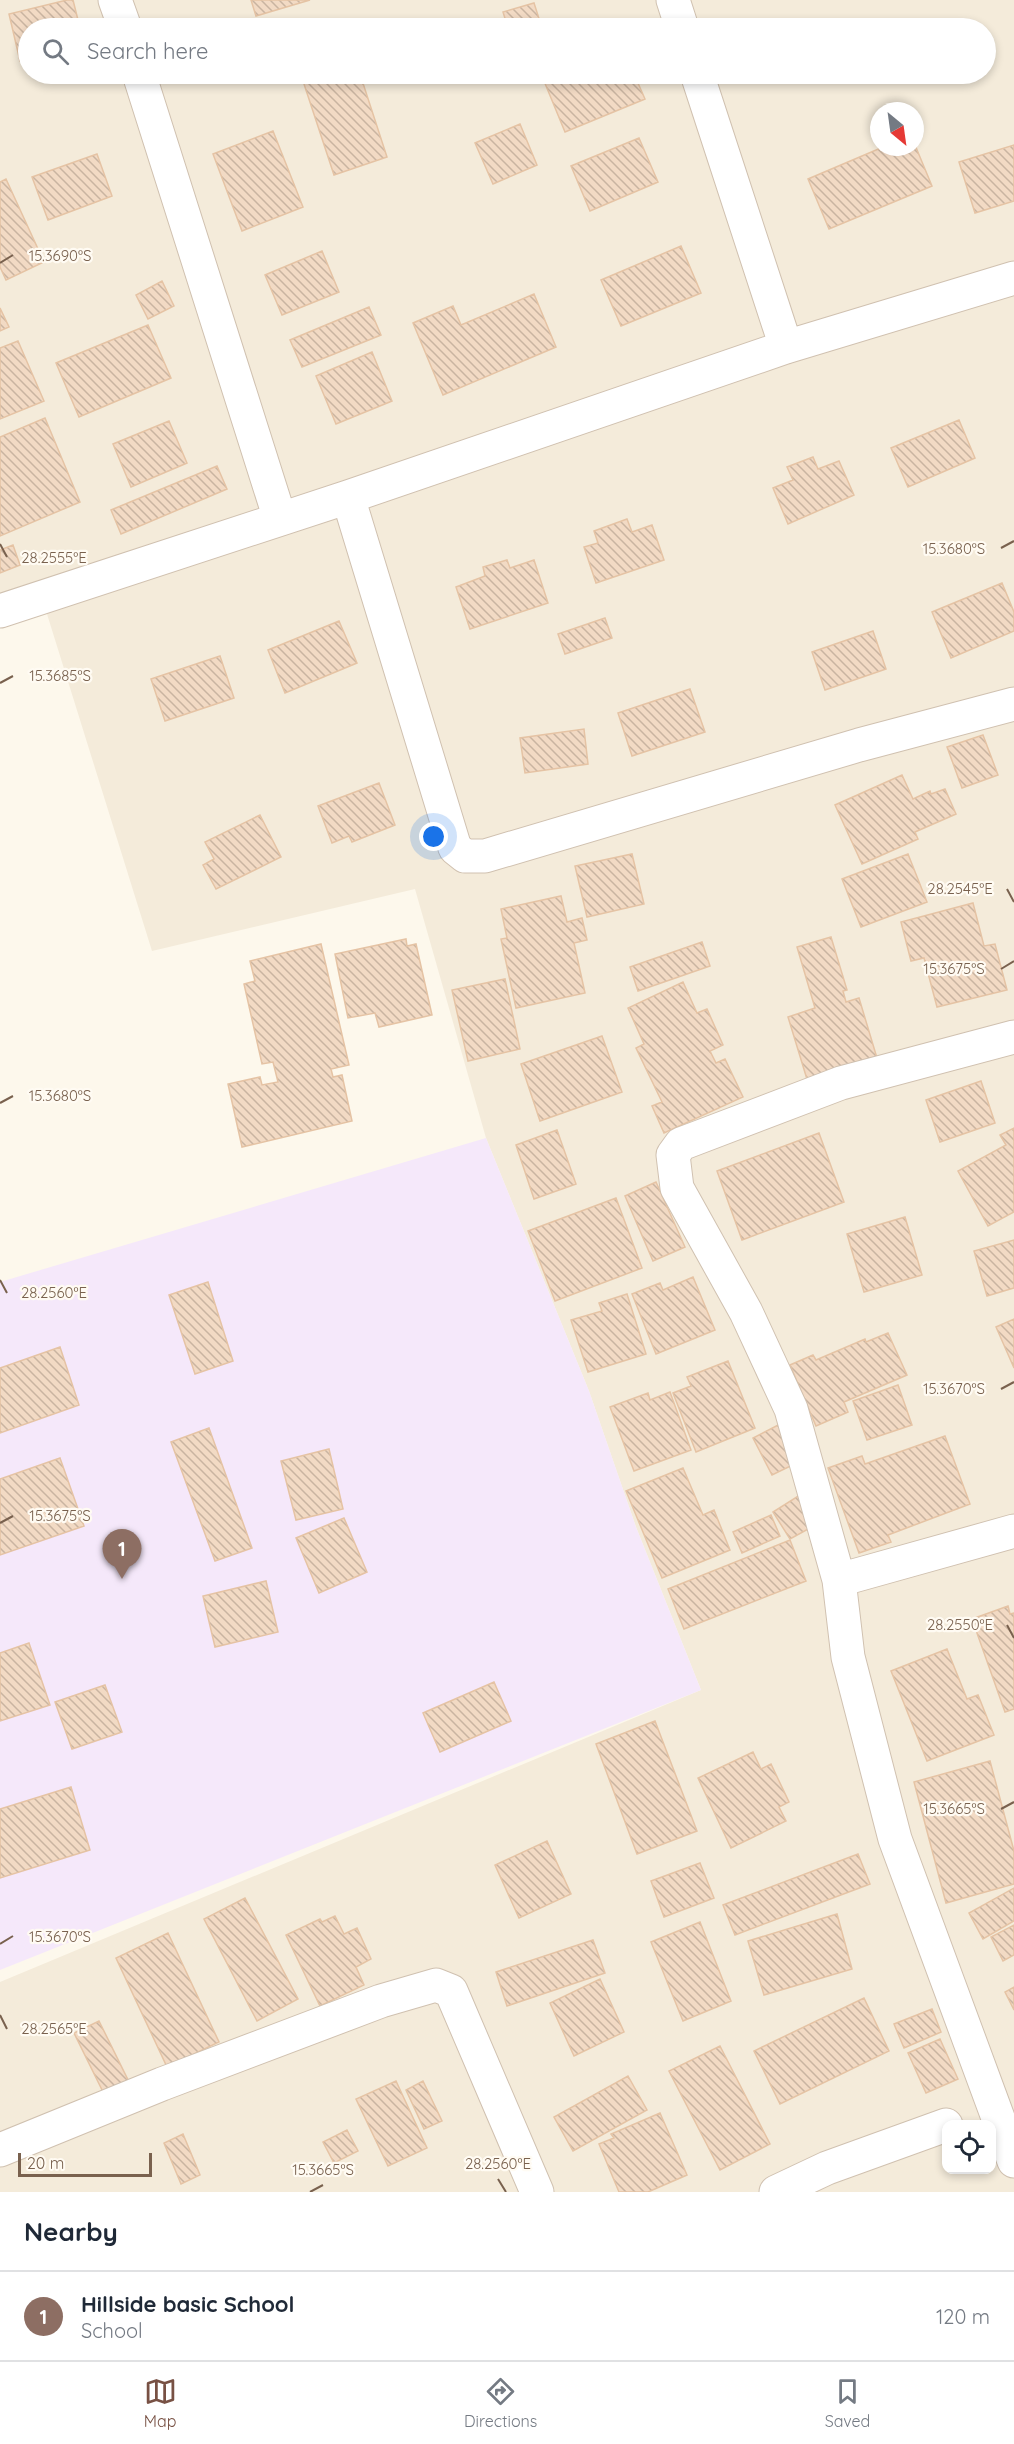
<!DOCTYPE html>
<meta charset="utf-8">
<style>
:root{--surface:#fff;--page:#f6f6f7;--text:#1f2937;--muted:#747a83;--line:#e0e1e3;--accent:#785144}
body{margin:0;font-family:Quicksand,sans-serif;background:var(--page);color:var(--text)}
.controls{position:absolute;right:18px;bottom:18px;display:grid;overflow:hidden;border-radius:12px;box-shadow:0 3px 9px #0003}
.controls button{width:54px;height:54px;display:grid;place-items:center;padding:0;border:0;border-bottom:2px solid var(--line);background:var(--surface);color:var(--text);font:30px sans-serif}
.compass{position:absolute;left:870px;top:102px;width:54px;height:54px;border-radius:50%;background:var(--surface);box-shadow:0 3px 9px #0003;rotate:151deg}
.scale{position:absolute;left:18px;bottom:15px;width:134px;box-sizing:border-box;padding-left:6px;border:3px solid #79614e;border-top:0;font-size:16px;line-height:21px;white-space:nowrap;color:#79614e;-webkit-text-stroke:4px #fffbf3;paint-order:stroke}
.you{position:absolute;left:434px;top:837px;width:21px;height:21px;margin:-15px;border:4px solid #fff;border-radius:50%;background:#1a73e8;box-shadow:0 0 0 9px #1a73e833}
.badge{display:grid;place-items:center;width:39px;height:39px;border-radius:50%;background:var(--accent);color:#fff;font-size:20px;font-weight:700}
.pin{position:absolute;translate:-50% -50px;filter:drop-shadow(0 2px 3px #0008)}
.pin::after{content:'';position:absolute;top:32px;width:21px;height:18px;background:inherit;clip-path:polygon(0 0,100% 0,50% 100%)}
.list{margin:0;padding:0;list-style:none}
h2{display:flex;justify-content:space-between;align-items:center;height:78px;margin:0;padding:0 24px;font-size:26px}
h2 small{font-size:20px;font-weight:400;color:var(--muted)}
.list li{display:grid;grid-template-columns:39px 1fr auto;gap:18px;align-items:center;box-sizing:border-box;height:90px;padding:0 24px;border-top:2px solid var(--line)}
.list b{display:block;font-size:22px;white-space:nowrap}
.list p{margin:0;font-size:20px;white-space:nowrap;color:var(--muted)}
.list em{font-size:20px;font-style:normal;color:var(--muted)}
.icon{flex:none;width:33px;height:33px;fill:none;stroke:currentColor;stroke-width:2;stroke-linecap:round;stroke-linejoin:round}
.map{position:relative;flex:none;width:1014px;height:2192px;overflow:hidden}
.search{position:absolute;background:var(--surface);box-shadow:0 3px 9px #0003;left:18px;right:18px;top:18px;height:66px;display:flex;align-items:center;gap:15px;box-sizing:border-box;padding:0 21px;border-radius:33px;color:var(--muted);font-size:22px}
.sheet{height:168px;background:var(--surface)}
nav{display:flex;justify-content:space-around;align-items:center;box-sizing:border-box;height:84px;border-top:2px solid var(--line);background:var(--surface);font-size:16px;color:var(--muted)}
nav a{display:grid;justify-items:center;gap:3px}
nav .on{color:var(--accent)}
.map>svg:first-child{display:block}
.residential{fill:#f4ebda;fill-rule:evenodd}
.education{fill:#f5e8fa}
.building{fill:url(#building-back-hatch);stroke:#e5c3a4;stroke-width:1.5}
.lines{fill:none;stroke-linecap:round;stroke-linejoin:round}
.minor-casing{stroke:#d0c1b0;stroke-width:35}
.minor{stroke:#fff;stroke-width:33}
.ticks{fill:none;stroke:#79614e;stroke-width:2}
.ticks-label{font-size:15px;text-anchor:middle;fill:#79614e;stroke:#fffbf3;stroke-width:4.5;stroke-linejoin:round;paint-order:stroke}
</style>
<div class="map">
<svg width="1014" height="2192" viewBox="0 0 1014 2192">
<defs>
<pattern id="building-back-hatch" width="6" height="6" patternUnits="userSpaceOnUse" patternTransform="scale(1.5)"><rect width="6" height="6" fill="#f2dac4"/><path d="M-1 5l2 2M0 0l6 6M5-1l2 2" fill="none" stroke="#c9b4a1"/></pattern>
</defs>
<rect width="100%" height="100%" fill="#fdf8ec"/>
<!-- residential -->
<path class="residential" d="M 0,0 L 1014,0 L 1014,2192 L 0,2192 L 0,1982 L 701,1690 L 636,1527 L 589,1391 L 486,1138 L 415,889 L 152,951 L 42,598 L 0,611 ZM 28,28 L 986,28 L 986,74 L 28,74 ZM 879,111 L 915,111 L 915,147 L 879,147 ZM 946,2124 L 992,2124 L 992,2170 L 946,2170 Z"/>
<!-- education -->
<path class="education" d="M 486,1138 L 589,1391 L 636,1527 L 701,1690 L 0,1970 L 0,1282 Z"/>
<!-- building -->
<path class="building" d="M 67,0 L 73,0 L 80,28 L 28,28 L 28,59 L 20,61 L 9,14 Z
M 251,0 L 310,0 L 256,16 Z
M 534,3 L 542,28 L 508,28 L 503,12 Z
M 326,74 L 360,74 L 387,157 L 334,175 L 303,81 Z
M 563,74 L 634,74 L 645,99 L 565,132 L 544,81 Z
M 520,124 L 537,165 L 493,184 L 475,143 Z
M 273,131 L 303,207 L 242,231 L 213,154 Z
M 639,138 L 658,182 L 590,211 L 571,166 Z
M 915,145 L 932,186 L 829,229 L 808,179 L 883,147 L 915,147 Z
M 1014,145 L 1014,201 L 975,213 L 959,162 Z
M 97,154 L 112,196 L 48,220 L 32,177 Z
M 6,179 L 44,262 L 6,280 L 0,267 L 0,182 Z
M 681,246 L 701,293 L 621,326 L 601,280 Z
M 322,251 L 339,292 L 282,315 L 265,275 Z
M 162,281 L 174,306 L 148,319 L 136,295 Z
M 534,294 L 556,347 L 443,395 L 413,323 L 453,306 L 461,325 Z
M 369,307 L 381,335 L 302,367 L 290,340 Z
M 0,308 L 9,327 L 0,331 Z
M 148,325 L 171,378 L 79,417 L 56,363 Z
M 18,341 L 44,401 L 0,419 L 0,348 Z
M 372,352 L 392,401 L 336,424 L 316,376 Z
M 45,418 L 80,502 L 0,536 L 0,437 Z
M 959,420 L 975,458 L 908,487 L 891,448 Z
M 169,421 L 187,463 L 131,487 L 113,444 Z
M 813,457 L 818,469 L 839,461 L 854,495 L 788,524 L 773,488 L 793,480 L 787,467 Z
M 217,466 L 227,489 L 121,534 L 111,510 Z
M 627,519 L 632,532 L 652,525 L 664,560 L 596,583 L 584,547 L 598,543 L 594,531 Z
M 13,545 L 20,565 L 0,573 L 0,550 Z
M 507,560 L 510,568 L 534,560 L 548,603 L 470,629 L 456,587 L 485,576 L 483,567 Z
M 1002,583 L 1014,612 L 1014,631 L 951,658 L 932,612 Z
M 605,618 L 612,638 L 565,654 L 558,634 Z
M 339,621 L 357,663 L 285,693 L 268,650 Z
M 873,631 L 886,669 L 825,690 L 812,652 Z
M 220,656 L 234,698 L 165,721 L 151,679 Z
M 690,689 L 705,732 L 632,756 L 618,713 Z
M 584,729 L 588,764 L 525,773 L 520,738 Z
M 983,735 L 998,775 L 962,788 L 947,747 Z
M 902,775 L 913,799 L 930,791 L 931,794 L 945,789 L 956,814 L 915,832 L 918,839 L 862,864 L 835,805 Z
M 379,783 L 395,825 L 352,842 L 349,836 L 332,843 L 318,806 Z
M 260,815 L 281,857 L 216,889 L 203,865 L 214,859 L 205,842 Z
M 632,854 L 644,904 L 587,917 L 575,866 Z
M 908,854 L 927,902 L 861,927 L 842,879 Z
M 561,896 L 567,922 L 582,918 L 587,940 L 574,943 L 585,993 L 516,1008 L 501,939 L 507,938 L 501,909 Z
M 973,903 L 984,946 L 995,944 L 1007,990 L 937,1007 L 924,958 L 911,961 L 901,922 Z
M 831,937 L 847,990 L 843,991 L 846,1002 L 859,998 L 880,1068 L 810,1089 L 788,1017 L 815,1008 L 797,947 Z
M 406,939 L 407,946 L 416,944 L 432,1015 L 379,1027 L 375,1013 L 348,1018 L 335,954 Z
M 702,942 L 710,966 L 638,991 L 630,967 Z
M 321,944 L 349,1065 L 331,1069 L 333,1077 L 342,1075 L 352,1121 L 242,1147 L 228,1084 L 260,1077 L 262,1085 L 278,1082 L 273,1062 L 262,1064 L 244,984 L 255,981 L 250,961 Z
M 505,979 L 520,1049 L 468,1061 L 452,990 Z
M 683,982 L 697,1013 L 707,1009 L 723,1045 L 710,1051 L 716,1063 L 725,1059 L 743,1097 L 664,1133 L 652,1106 L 662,1102 L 636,1048 L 644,1044 L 628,1008 Z
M 602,1036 L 622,1092 L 540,1121 L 521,1064 Z
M 981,1081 L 995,1123 L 940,1142 L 926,1100 Z
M 1014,1128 L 1014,1212 L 988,1226 L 958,1171 L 1006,1145 L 1000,1135 Z
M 557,1130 L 576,1184 L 534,1199 L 516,1145 Z
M 819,1133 L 844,1202 L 742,1240 L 717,1171 Z
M 656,1182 L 685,1247 L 653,1261 L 625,1196 Z
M 616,1198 L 642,1268 L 555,1301 L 528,1231 Z
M 905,1217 L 922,1275 L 864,1292 L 847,1234 Z
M 1014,1240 L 1014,1288 L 987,1296 L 974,1251 Z
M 693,1277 L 715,1330 L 656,1354 L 632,1294 L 660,1283 L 663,1290 Z
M 208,1282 L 233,1361 L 195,1374 L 169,1295 Z
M 627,1294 L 646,1354 L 588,1372 L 571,1320 L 602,1311 L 599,1303 Z
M 1014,1319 L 1014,1368 L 996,1327 Z
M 888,1333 L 907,1375 L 844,1402 L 848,1412 L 816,1426 L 790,1365 L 813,1355 L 816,1360 L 865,1339 L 866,1342 Z
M 60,1347 L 79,1405 L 0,1433 L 0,1368 Z
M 728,1361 L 755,1428 L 696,1452 L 673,1393 L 691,1386 L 687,1377 Z
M 898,1385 L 912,1425 L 867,1440 L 853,1401 Z
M 670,1392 L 691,1450 L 634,1471 L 610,1407 L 648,1393 L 650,1400 Z
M 782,1423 L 801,1461 L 772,1475 L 753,1438 Z
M 209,1428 L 252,1548 L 215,1561 L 171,1442 Z
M 945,1436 L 970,1504 L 888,1535 L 891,1542 L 859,1553 L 828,1468 L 862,1456 L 865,1464 Z
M 329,1449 L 343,1509 L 296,1520 L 281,1461 Z
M 60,1458 L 84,1526 L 0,1555 L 0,1479 Z
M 683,1468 L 703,1515 L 714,1510 L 730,1550 L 662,1578 L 626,1491 Z
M 803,1493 L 821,1522 L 790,1539 L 773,1512 Z
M 771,1515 L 780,1536 L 742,1553 L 733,1532 Z
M 344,1518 L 367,1572 L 319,1593 L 296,1538 Z
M 790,1540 L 806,1581 L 684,1629 L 668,1589 Z
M 266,1581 L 278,1632 L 215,1647 L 203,1596 Z
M 1008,1606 L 1010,1614 L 1014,1613 L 1014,1709 L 1005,1712 L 972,1619 Z
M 29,1643 L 50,1705 L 0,1721 L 0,1653 Z
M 947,1649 L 967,1699 L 978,1695 L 994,1735 L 927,1761 L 891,1671 Z
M 494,1682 L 511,1721 L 440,1752 L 423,1713 Z
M 105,1685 L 122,1732 L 72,1749 L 55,1702 Z
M 655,1721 L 697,1831 L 637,1854 L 596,1744 Z
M 753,1752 L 761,1769 L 771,1764 L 789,1802 L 779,1807 L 786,1821 L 731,1848 L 698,1778 Z
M 990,1761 L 1014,1851 L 1014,1884 L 946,1903 L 914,1782 Z
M 71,1787 L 90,1850 L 0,1878 L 0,1809 Z
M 547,1841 L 571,1894 L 519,1918 L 495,1865 Z
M 858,1854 L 870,1884 L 735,1935 L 723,1905 Z
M 700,1863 L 714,1898 L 664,1917 L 651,1881 Z
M 1014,1888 L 1014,1921 L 983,1939 L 969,1913 Z
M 245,1898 L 298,1999 L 257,2021 L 204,1919 Z
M 837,1914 L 852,1969 L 764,1995 L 748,1941 Z
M 335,1916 L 344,1934 L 357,1928 L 371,1959 L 356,1967 L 364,1985 L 320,2006 L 286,1935 L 320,1919 L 322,1922 Z
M 700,1922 L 731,2001 L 683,2021 L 651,1942 Z
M 1014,1925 L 1014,1955 L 1003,1961 L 991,1937 Z
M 168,1933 L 219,2042 L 167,2067 L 116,1958 Z
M 593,1940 L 605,1973 L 507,2006 L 496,1972 Z
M 600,1979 L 624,2032 L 574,2056 L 550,2003 Z
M 1014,1987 L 1014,2010 L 1005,1992 Z
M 864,1998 L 889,2051 L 780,2104 L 754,2051 Z
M 932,2009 L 941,2032 L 904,2048 L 894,2024 Z
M 99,2021 L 133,2090 L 108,2102 L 74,2033 Z
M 940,2039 L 958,2079 L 926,2093 L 908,2053 Z
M 720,2046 L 770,2144 L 720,2170 L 669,2071 Z
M 628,2076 L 647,2110 L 573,2151 L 554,2117 Z
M 396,2081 L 427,2148 L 388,2166 L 356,2099 Z
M 423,2081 L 442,2121 L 424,2129 L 406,2090 Z
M 660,2113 L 687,2175 L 648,2192 L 619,2192 L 599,2144 L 614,2138 L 611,2134 Z
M 347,2130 L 358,2151 L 334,2163 L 323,2142 Z
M 183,2134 L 200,2175 L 181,2184 L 164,2143 Z"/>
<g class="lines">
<!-- minor casing -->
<g class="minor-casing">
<path id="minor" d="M 115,0 L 125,28
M 673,0 L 682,28
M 139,74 L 280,519
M 697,74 L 786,347
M 348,497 L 455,848 L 465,856 L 485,856 L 859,745 L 1014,704
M 0,611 L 348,497 L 786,347 L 1014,278
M 1014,1037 L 841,1083 L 681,1144 L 673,1155 L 677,1188 L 746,1312 L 791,1409 L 839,1580 L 848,1657 L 895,1839 L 1014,2161
M 839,1580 L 1014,1531
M 0,2150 L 162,2084 L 381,2001 L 436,1985 L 451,1991 L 537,2192
M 776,2192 L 827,2168 L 946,2125"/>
</g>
<!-- minor -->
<use href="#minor" class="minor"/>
</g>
<!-- ticks -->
<path class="ticks" d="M 0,263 L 13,255M 0,544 L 7,557M 1001,548 L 1014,541M 0,683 L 13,676M 1007,889 L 1014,902M 1001,969 L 1014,961M 0,1103 L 13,1096M 0,1280 L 7,1293M 1001,1389 L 1014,1382M 0,1523 L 13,1516M 1007,1625 L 1014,1638M 1001,1809 L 1014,1802M 0,1944 L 13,1936M 0,2015 L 7,2029M 498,2179 L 506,2192M 310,2192 L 323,2185"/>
<g class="ticks-label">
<text x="60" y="261">15.3690°S</text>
<text x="954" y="554">15.3680°S</text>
<text x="54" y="563">28.2555°E</text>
<text x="60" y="681">15.3685°S</text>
<text x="960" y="894">28.2545°E</text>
<text x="954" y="974">15.3675°S</text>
<text x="60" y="1101">15.3680°S</text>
<text x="54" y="1298">28.2560°E</text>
<text x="954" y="1394">15.3670°S</text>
<text x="60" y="1521">15.3675°S</text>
<text x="960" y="1630">28.2550°E</text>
<text x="954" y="1814">15.3665°S</text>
<text x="60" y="1942">15.3670°S</text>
<text x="54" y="2034">28.2565°E</text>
<text x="498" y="2169">28.2560°E</text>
<text x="323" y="2175">15.3665°S</text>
</g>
</svg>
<div class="controls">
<button><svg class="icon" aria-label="locate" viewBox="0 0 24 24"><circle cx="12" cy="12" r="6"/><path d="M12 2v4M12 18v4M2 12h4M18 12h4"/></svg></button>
</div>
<svg class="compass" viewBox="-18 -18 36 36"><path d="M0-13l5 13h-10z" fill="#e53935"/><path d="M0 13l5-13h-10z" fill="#747a83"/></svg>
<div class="scale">20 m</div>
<div class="you"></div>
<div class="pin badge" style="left:122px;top:1579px;background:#8d6e63">1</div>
<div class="search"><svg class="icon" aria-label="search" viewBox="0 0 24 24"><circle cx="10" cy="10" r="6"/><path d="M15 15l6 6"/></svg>Search here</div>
</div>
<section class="sheet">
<h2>Nearby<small></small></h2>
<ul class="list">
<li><span class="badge" style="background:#8d6e63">1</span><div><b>Hillside basic School</b><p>School</p></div><em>120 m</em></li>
</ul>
</section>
<nav>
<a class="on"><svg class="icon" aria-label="map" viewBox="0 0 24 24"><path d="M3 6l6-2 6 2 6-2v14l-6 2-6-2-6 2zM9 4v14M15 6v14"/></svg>Map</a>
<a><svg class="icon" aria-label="directions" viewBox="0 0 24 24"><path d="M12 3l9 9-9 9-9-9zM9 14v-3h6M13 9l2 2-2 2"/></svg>Directions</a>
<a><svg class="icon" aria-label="saved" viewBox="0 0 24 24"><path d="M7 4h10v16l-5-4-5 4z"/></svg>Saved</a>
</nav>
